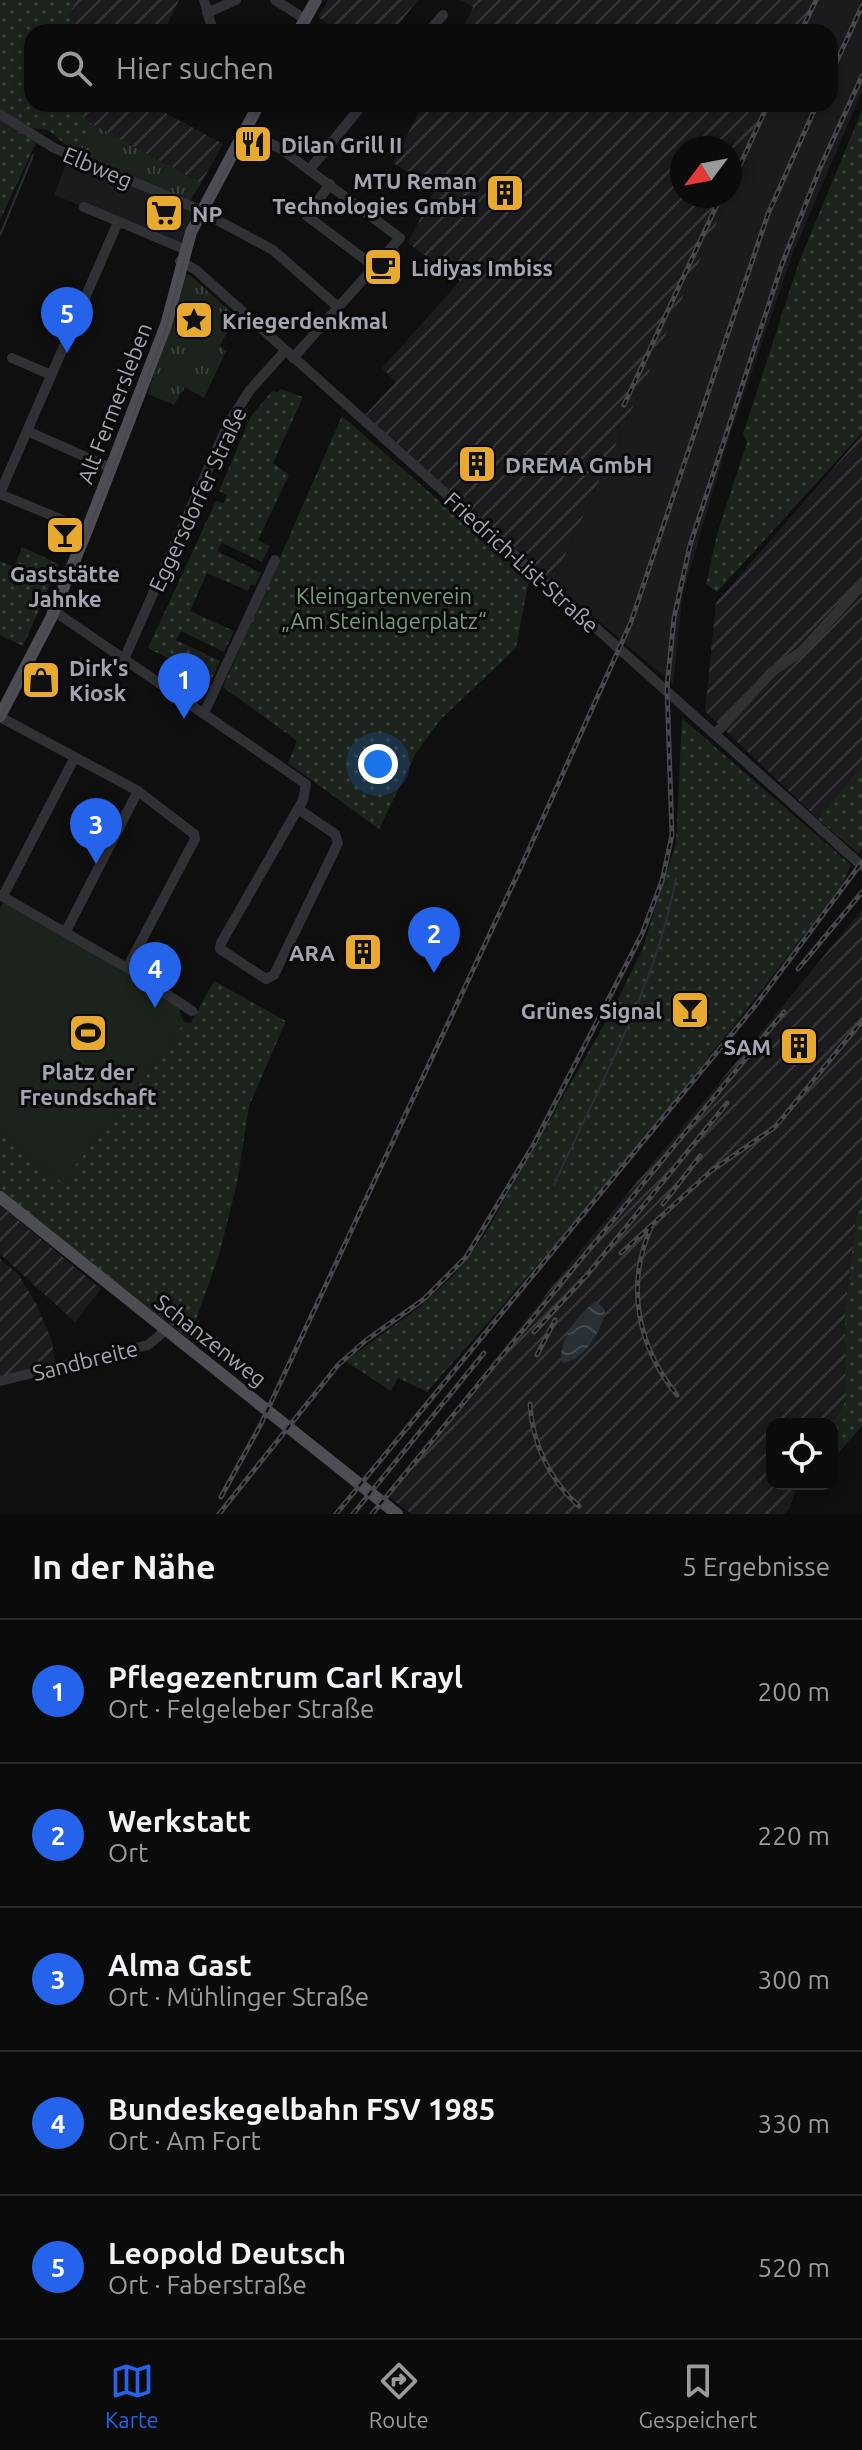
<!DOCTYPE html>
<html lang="de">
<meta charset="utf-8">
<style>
:root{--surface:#0b0b0c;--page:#19191a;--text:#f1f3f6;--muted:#9a9b9d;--line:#2b2b2d;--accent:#2563eb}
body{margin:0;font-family:Ubuntu,sans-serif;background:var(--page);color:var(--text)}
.controls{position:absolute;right:24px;bottom:24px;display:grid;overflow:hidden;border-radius:16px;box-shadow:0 4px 12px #0003}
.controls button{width:72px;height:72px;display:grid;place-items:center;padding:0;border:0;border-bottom:2px solid var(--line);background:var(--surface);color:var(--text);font:40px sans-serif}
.compass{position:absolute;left:670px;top:136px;width:72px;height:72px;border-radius:50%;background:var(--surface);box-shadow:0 4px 12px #0003;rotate:238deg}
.you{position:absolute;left:378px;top:764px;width:28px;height:28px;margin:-20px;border:6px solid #fff;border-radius:50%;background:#1a73e8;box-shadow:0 0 0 12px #1a73e833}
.badge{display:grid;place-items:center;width:52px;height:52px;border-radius:50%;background:var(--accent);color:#fff;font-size:26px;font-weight:700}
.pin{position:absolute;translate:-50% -66px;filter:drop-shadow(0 2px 4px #0008)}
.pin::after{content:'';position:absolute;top:42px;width:28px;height:24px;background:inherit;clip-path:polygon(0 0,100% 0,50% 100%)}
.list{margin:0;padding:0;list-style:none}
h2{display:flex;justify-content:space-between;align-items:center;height:104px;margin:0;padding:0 32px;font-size:34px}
h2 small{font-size:26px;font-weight:400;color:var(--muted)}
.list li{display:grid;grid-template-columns:52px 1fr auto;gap:24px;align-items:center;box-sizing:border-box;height:144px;padding:0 32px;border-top:2px solid var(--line)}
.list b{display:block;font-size:30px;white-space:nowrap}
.list p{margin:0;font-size:26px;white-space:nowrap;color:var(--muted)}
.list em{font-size:26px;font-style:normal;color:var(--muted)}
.icon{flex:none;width:44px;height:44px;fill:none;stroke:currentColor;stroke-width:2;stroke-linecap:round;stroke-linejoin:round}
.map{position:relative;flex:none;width:862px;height:1514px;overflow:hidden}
.search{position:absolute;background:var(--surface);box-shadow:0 4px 12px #0003;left:24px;right:24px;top:24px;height:88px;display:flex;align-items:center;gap:20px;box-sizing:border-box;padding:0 28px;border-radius:24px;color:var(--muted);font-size:30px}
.sheet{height:824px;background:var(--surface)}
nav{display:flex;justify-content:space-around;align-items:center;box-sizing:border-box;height:112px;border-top:2px solid var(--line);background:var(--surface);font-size:22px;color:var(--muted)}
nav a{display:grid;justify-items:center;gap:4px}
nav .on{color:var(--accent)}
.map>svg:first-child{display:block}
.built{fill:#1b1b1d}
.industrial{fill:url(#industrial-furrows)}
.grass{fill:url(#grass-dots)}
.park{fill:url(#park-tufts)}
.pitch{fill:#1c231c}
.water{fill:url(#water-waves)}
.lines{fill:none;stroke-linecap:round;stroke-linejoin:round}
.stream{stroke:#282f35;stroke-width:2}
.minor{stroke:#303135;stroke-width:10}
.major{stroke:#4c4e54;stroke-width:12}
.tram{stroke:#47494e;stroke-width:2}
.rail-casing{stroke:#47494e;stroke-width:5}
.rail{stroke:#0a0a0b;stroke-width:2;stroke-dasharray:6;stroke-linecap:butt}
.labels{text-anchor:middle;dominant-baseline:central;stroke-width:6;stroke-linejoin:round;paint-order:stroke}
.poi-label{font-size:22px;font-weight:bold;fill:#a1a6b1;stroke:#0a0a0b;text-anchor:start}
.street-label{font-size:22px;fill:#a1a6b1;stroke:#0a0a0b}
.park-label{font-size:22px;fill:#789b7a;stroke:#0a0a0b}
</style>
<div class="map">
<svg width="862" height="1514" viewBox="0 0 862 1514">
<defs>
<pattern id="industrial-furrows" width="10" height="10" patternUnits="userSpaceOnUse" patternTransform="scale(2)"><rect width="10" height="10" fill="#1b1b1d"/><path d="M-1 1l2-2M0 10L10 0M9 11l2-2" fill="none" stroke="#39393b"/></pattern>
<pattern id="grass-dots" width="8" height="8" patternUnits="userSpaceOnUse" patternTransform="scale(2)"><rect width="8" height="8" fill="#1c231c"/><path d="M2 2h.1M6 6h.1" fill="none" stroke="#3a403b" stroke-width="1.8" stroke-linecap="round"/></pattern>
<pattern id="park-tufts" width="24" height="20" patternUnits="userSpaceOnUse" patternTransform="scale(2)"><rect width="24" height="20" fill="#1c231c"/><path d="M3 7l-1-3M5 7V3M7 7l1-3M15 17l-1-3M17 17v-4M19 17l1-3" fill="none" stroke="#3a403b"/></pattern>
<pattern id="water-waves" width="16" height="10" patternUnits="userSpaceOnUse" patternTransform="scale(2)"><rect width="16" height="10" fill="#282f35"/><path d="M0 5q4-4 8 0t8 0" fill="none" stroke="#444a50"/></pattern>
</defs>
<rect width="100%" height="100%" fill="#0f0f10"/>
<!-- built -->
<path class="built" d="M 819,0 L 862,0 L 862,92 L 793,253 L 729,438 L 683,593 L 673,684 L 553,582 L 771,104 L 830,104 L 830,32 L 804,32 Z
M 68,159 L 194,211 L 179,245 L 54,195 Z"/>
<!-- industrial -->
<path class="industrial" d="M 77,0 L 179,0 L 164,32 L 80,32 L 68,15 Z
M 328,0 L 418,0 L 392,32 L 339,32 L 318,17 Z
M 460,0 L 819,0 L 804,32 L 461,32 L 473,7 Z
M 71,104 L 149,104 L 223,144 L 201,183 L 92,124 Z
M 423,104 L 771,104 L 730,193 L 730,148 L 682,148 L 682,196 L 729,196 L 553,582 L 365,415 L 396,382 L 382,368 L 460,281 L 408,243 L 435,189 L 393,163 Z
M 862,435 L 862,765 L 818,819 L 705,711 L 716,603 Z
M 862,910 L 862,1204 L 856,1218 L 845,1312 L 846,1401 L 832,1424 L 772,1424 L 772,1484 L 798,1484 L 790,1507 L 784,1514 L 411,1514 L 388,1496 L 584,1246 Z
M 0,1205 L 101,1289 L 75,1322 L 0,1254 Z
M 0,1259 L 18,1274 L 36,1303 L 52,1341 L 55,1365 L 0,1378 Z"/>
<!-- grass -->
<path class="grass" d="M 0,0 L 77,0 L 68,15 L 80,32 L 32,32 L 32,104 L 71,104 L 92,124 L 74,152 L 48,130 L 32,128 L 0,108 Z
M 862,110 L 862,433 L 717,592 L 706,584 L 717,534 L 747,442 L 743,434 L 799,262 Z
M 0,120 L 36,143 L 0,220 Z
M 280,389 L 303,397 L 273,463 L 289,475 L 258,540 L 270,546 L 262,562 L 222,543 L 217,551 L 261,573 L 255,586 L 251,584 L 248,591 L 207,573 L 190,611 L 234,631 L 224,652 L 181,631 L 176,640 L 220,661 L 211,681 L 148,648 L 216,501 L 224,503 L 227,495 L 219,491 L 251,416 L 273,390 L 277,393 Z
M 342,416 L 529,579 L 516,648 L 441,719 L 416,753 L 379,829 L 288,763 L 297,741 L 223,687 Z
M 22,547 L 59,564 L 23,646 L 0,635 L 0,561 L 14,567 Z
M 682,718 L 851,865 L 843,883 C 712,1059 572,1228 427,1392 L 398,1378 L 391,1391 L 345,1361 L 421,1306 L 454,1275 L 484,1236 L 614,1007 L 642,950 L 676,843 Z
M 862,765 L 862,849 L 859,854 L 818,819 Z
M 214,981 L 286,1021 L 249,1106 L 237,1183 L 219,1255 L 189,1339 L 5,1195 L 0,1190 L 0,1133 L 62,1182 L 170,1045 L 184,1022 L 191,1023 Z
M 862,1204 L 862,1426 L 832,1460 L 832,1424 L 846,1401 L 845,1312 L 856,1218 Z"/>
<!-- park -->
<path class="park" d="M 92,124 L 201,183 L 189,202 L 74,152 Z
M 184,275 L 190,275 L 236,317 L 220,345 L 226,351 L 204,398 L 185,387 L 174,405 L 148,394 Z"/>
<!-- pitch -->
<path class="pitch" d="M 5,900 L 181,1007 L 179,1012 L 184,1022 L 170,1045 L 62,1182 L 0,1133 L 0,908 Z"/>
<!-- water -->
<path class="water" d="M 596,1301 L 605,1310 C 603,1330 583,1362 562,1363 C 557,1342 579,1312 596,1301 Z"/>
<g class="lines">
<!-- stream -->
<path class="stream" d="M 0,235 L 33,155
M 554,1185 C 599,1085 656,986 676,878"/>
<!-- minor -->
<path class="minor" d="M 204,0 L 212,28
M 275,0 L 305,19
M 207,13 L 236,0
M 428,32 L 443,15
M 0,114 L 54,148 L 191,206 L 273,250 L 338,307
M 245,130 L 281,149 L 400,238 L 293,358
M 310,169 L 363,104
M 330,184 L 307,216 L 375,267
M 84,207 L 184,249
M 180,261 L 196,270 L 862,866
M 12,358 L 51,375
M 27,431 L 111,468
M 0,493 L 118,222
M 0,494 L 87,530
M 54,611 L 306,784 L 303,800 L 221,943 L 220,949 L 266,979 L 274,975 L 338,843 L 335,834 L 298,809
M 125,657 L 228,424 L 250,390 L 285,351
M 204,713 L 275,560
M 0,717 L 138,791 L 194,834 L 195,839 L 127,968
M 715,734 L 772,672 L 802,651 L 862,585
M 0,895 L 127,968 L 192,1011
M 3,896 L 75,757
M 66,931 L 138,791
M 0,1381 L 148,1345 L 166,1330"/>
<!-- major -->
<path class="major" d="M 298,32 L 316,0
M 0,716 L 51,618 L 87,530 L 166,325 L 191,232 L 259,104
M 0,1197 L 397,1514"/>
<!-- tram -->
<path class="tram" d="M 300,32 L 317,0
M 0,719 L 52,619 L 113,469 L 167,326 L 189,240 L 261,104"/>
<!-- rail casing -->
<g class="rail-casing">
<path id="rail" d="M 801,32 L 816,0
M 830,76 L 862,6
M 730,187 L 768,104
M 624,405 L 721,196
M 798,969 L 862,892
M 663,1204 L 700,1156
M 651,1228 C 625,1286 638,1347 677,1395
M 621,1253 L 711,1171 L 775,1127 L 862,1021
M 534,1332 L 587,1275 L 727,1103
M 537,1355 L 555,1320
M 530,1404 C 532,1443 550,1481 579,1506
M 221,1497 L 261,1424 L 521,867 L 631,622 L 768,214 L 817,104
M 219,1514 L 338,1365 L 365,1341 L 424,1299 L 466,1257 L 534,1144 L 642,934 L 662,881 L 672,835 L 667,687 L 674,618 L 690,545 L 782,264 L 820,168 L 862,76
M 336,1514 L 755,1006 L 862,862
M 353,1514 L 484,1353
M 372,1514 L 784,1012"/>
</g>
<!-- rail -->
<use href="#rail" class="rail"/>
</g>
<!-- icons -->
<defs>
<g id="restaurant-square" transform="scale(2)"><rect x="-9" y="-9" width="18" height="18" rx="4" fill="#e7a930" stroke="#0a0a0b"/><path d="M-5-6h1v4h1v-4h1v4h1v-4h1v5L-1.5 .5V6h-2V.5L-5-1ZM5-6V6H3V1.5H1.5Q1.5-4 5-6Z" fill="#111"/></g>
<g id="building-square" transform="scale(2)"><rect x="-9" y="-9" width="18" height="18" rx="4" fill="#e7a930" stroke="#0a0a0b"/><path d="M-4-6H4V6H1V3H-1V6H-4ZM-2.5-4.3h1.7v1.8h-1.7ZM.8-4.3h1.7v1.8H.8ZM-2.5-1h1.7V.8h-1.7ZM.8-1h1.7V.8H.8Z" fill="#111"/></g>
<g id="supermarket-square" transform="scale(2)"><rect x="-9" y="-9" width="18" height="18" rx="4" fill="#e7a930" stroke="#0a0a0b"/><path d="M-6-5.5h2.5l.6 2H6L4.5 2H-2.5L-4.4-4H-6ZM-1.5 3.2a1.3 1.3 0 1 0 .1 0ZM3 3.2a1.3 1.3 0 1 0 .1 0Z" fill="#111"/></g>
<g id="cafe-square" transform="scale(2)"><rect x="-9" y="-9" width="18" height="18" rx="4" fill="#e7a930" stroke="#0a0a0b"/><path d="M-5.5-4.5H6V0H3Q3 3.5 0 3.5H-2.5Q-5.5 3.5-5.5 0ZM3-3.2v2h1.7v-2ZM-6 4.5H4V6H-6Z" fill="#111"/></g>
<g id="sight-square" transform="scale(2)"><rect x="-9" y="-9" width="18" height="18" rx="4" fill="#e7a930" stroke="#0a0a0b"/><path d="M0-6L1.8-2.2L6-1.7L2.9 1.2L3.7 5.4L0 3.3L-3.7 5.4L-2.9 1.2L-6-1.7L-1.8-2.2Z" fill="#111"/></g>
<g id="bar-square" transform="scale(2)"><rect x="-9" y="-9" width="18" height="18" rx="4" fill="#e7a930" stroke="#0a0a0b"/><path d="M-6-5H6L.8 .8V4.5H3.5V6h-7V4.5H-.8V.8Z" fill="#111"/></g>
<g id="shop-square" transform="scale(2)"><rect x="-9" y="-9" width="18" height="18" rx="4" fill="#e7a930" stroke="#0a0a0b"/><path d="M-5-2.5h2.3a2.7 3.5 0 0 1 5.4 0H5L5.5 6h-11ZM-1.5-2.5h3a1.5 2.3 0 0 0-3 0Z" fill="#111"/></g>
<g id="stadium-square" transform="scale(2)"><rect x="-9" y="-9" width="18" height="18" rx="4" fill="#e7a930" stroke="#0a0a0b"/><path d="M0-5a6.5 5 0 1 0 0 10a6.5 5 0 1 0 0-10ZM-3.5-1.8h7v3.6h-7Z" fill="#111"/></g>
</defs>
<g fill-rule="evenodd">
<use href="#restaurant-square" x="253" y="144"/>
<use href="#building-square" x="505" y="193"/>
<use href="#supermarket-square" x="164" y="213"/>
<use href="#cafe-square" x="383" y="267"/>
<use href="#sight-square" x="194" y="320"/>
<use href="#building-square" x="477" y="464"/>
<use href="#bar-square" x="65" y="535"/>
<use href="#shop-square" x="41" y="680"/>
<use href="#building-square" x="363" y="952"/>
<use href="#bar-square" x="690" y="1010"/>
<use href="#stadium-square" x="88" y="1033"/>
<use href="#building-square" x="799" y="1046"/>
</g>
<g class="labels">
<!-- poi labels -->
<g class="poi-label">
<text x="281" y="144">Dilan Grill II</text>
<text x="477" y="180" text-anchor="end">MTU Reman<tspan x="477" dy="25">Technologies GmbH</tspan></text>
<text x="192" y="213">NP</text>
<text x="411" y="267">Lidiyas Imbiss</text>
<text x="222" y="320">Kriegerdenkmal</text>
<text x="505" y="464">DREMA GmbH</text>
<text x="65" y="573" text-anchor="middle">Gaststätte<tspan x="65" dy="25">Jahnke</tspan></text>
<text x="69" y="667">Dirk's<tspan x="69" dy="25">Kiosk</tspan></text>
<text x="335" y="952" text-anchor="end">ARA</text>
<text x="662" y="1010" text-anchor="end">Grünes Signal</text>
<text x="771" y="1046" text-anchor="end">SAM</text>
<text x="88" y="1071" text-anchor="middle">Platz der<tspan x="88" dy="25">Freundschaft</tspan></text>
</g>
<!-- street labels -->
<g class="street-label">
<text transform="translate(98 167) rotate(23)">Elbweg</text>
<text transform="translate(114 403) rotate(-69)">Alt Fermersleben</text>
<text transform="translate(197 499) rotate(-65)">Eggersdorfer Straße</text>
<text transform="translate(522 562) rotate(42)">Friedrich-List-Straße</text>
<text transform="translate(211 1340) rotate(38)">Schanzenweg</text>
<text transform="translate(85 1360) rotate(-14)">Sandbreite</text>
</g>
<!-- park labels -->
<g class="park-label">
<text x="384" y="595">Kleingartenverein<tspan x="384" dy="25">„Am Steinlagerplatz“</tspan></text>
</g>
</g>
</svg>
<div class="controls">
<button><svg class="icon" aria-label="locate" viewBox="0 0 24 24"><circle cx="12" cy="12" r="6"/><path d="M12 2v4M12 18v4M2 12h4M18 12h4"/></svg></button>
</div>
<svg class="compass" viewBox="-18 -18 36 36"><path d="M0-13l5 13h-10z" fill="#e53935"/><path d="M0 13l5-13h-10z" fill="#9a9b9d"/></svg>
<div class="you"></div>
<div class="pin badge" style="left:184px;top:719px">1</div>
<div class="pin badge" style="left:434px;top:973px">2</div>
<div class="pin badge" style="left:96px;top:864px">3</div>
<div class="pin badge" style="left:155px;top:1008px">4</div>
<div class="pin badge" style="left:67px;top:353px">5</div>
<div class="search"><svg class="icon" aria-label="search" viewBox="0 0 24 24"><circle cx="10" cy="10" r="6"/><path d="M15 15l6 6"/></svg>Hier suchen</div>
</div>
<section class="sheet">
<h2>In der Nähe<small>5 Ergebnisse</small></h2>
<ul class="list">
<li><span class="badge">1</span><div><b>Pflegezentrum Carl Krayl</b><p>Ort · Felgeleber Straße</p></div><em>200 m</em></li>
<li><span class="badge">2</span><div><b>Werkstatt</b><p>Ort</p></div><em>220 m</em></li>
<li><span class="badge">3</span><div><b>Alma Gast</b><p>Ort · Mühlinger Straße</p></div><em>300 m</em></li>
<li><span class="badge">4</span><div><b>Bundeskegelbahn FSV 1985</b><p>Ort · Am Fort</p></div><em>330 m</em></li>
<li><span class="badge">5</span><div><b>Leopold Deutsch</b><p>Ort · Faberstraße</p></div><em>520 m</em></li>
</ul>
</section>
<nav>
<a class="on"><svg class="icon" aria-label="map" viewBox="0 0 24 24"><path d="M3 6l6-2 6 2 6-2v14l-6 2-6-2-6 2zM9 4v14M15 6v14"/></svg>Karte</a>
<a><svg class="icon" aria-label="directions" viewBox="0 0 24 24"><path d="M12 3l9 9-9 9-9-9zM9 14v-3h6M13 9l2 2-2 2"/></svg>Route</a>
<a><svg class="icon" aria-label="saved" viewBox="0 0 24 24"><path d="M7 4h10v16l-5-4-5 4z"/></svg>Gespeichert</a>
</nav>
